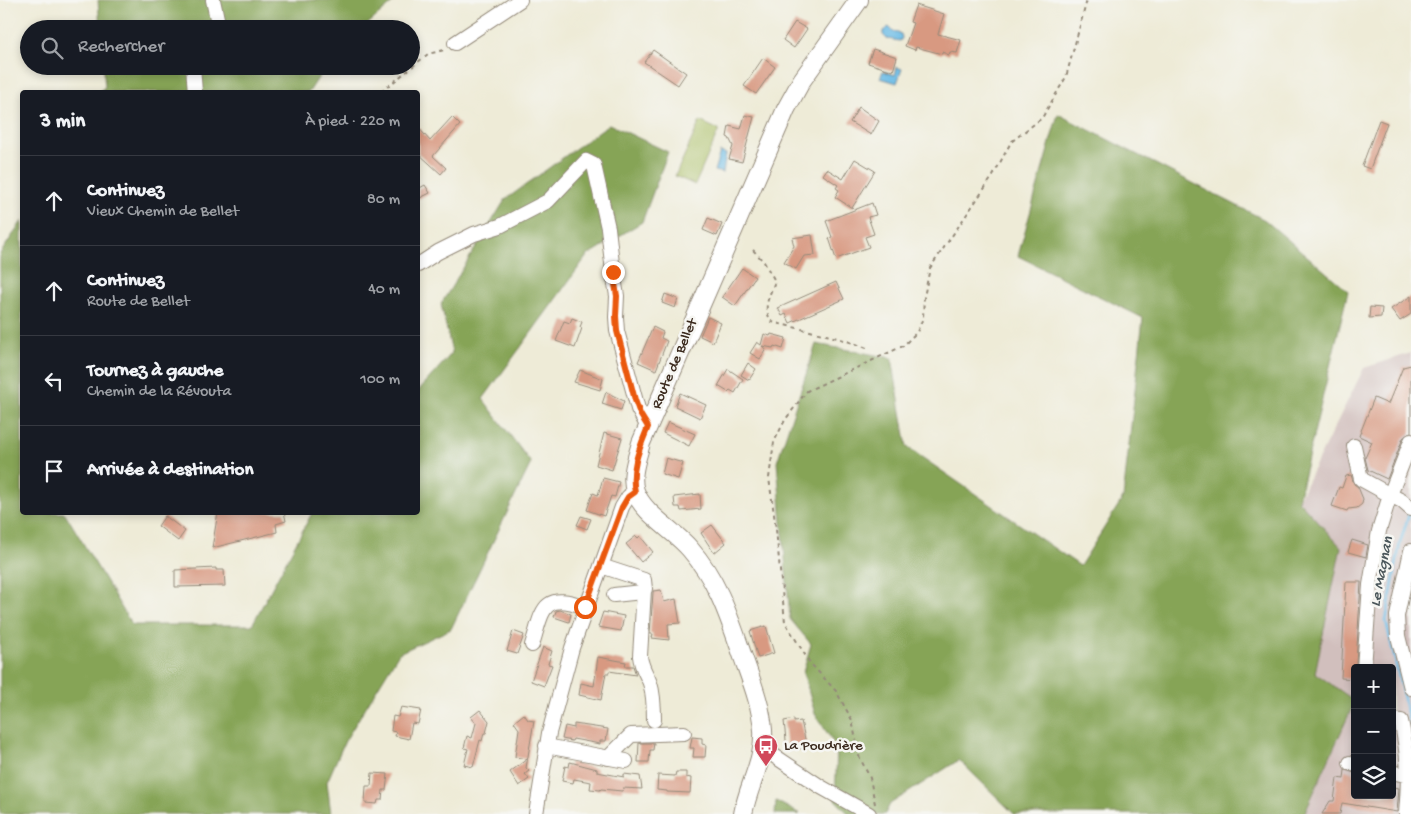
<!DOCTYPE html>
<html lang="fr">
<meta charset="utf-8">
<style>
:root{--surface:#171b24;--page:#242831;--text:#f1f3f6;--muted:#9ea1a6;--line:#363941}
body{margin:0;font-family:"Gochi Hand",sans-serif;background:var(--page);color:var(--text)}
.controls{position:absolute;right:15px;bottom:15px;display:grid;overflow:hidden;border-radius:5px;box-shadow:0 2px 8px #0003}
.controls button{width:45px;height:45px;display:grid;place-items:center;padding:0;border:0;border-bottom:1px solid var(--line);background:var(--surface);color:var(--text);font:25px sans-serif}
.stop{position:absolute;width:15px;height:15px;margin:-11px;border:4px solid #ea580c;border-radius:50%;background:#fff}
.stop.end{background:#ea580c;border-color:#fff;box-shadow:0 1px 5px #0008}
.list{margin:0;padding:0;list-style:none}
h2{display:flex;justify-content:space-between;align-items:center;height:65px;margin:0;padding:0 20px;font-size:21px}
h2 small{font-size:16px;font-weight:400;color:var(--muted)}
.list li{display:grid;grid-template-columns:32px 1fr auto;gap:15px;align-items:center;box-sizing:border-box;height:90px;padding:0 20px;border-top:1px solid var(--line)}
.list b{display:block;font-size:19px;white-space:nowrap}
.list p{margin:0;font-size:16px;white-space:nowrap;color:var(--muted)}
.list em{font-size:16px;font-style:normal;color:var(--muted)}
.icon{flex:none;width:28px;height:28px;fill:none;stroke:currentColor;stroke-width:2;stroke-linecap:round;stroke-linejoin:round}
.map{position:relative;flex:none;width:1411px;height:814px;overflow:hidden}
.search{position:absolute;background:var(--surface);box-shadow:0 2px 8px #0003;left:20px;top:20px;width:400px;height:55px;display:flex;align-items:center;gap:12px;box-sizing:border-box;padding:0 18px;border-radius:28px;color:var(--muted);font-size:19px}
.panel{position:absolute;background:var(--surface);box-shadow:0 2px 8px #0003;left:20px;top:90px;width:400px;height:425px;border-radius:5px}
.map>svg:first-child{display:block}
.industrial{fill:#d1bfbd;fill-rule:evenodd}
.green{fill:#a8bd61;stroke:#727440}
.forest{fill:#86a457;stroke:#60673a}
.water{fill:#6cbce6;stroke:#547382}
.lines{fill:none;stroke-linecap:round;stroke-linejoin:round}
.stream{stroke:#6cbce6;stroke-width:3}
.building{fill:#d89981}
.minor-casing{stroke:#948a7a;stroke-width:16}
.major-casing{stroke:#948a7a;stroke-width:20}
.path{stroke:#948a7a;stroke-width:2;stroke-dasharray:4 4;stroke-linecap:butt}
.minor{stroke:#fff;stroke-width:14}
.major{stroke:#fff;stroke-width:18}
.route{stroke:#ea580c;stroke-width:6}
.labels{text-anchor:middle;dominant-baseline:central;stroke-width:5;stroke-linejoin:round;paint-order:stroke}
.street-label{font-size:15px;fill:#3b2a1e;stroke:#f6f6f2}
.poi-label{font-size:15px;fill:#3b2a1e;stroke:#f6f6f2;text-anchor:start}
.water-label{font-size:16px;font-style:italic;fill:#4a565a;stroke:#f6f6f2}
</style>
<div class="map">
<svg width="1411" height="814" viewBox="0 0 1411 814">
<rect width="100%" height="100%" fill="#f6f6f2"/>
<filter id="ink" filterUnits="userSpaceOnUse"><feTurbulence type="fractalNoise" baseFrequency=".02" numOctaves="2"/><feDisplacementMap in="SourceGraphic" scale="10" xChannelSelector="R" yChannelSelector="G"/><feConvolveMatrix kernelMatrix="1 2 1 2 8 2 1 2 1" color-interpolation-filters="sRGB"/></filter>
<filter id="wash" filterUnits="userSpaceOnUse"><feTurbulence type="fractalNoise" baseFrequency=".0096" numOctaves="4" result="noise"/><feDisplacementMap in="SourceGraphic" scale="20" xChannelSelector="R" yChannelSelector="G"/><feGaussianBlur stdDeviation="1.12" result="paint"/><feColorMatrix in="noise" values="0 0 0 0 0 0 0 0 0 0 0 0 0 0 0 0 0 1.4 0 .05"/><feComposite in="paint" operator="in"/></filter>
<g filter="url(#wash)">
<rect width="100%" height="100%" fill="#eeebd7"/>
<!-- industrial -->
<path class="industrial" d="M 1411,353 L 1411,814 L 1304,814 L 1355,701 L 1315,673 L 1340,547 L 1298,500 L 1364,368 ZM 1355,668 L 1392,668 L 1392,795 L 1355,795 Z"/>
<!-- green -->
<path class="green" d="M 700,121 L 719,130 L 695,185 L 675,176 Z"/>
<!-- forest -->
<path class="forest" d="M 98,0 L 396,0 L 362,29 L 100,29 Z
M 103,66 L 326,66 L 309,92 L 98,92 L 105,87 Z
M 1058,114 L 1265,220 L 1348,291 L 1298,500 L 1341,547 L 1315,673 L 1355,701 L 1304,814 L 1014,814 L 959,760 L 890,804 L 885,814 L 849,814 L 835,800 L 837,748 L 815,714 L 803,672 L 811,644 L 790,619 L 777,462 L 816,344 L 892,358 L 907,447 L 1080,566 L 1123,498 L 1143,318 L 1018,256 Z
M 609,124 L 668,152 L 642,222 L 587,256 L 483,399 L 531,463 L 451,629 L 399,653 L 345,741 L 327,782 L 331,814 L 0,814 L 0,254 L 22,221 L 22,512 L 65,513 L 132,625 L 252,625 L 312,513 L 418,512 L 418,391 L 452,353 L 441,304 L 505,200 Z
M 776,801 L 800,814 L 775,814 Z"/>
<!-- water -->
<path class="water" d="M 889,27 L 894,32 L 901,34 L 902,38 L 900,41 L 887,39 L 883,35 L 883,31 Z
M 897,67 L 902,69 L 897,83 L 880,78 L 883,71 L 895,75 Z
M 720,152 L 726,154 L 723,173 L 714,171 Z"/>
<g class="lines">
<!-- stream -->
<path class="stream" d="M 1410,511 L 1400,543 L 1386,621 L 1411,729"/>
</g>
<g id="blocks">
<!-- building -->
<path class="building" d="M 916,5 L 944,14 L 938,34 L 961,40 L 957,53 L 950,52 L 949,55 L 942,52 L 942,54 L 916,47 L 915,50 L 905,46 L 913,23 L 910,22 Z
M 795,22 L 807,29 L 794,48 L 783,40 Z
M 873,49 L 897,57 L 893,71 L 868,63 Z
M 653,50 L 686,73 L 678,85 L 644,62 Z
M 763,58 L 775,67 L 756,94 L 744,86 Z
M 859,107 L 879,121 L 871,135 L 850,122 Z
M 745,115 L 754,117 L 742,162 L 729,159 L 733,146 L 729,138 L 727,137 L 729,126 L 741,129 Z
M 452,117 L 460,125 L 433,156 L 446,168 L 441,174 L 418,153 L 418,127 L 430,141 Z
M 1379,120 L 1387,123 L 1370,169 L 1362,166 Z
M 855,159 L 875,171 L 852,208 L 835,197 L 839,190 L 836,188 L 838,185 L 823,175 L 827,169 L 843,179 Z
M 425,185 L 430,193 L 418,199 L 418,189 Z
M 872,203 L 876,215 L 868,217 L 874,234 L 865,237 L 869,247 L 836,259 L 829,238 L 832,237 L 826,221 Z
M 708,218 L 722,224 L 717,236 L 703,230 Z
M 812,235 L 815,255 L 804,256 L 796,269 L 784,262 L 794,246 L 792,238 Z
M 742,268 L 755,277 L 735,306 L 722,297 Z
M 836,282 L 844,299 L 790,323 L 786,314 L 782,316 L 778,308 Z
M 665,294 L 678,299 L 675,308 L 662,303 Z
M 1411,296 L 1411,314 L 1400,321 L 1391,309 Z
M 1370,307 L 1382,308 L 1381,317 L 1369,318 Z
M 708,317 L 721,323 L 713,342 L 700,336 Z
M 572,318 L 582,322 L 580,327 L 582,328 L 575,348 L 556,341 L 564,321 L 570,323 Z
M 653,327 L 663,332 L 661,338 L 667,341 L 656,370 L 638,362 Z
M 764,334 L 770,336 L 771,334 L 786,338 L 783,349 L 774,346 L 773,348 L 762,346 L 766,349 L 760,359 L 750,353 L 757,342 L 761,345 Z
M 748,363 L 756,369 L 749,380 L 741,375 Z
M 1411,365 L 1411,432 L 1403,438 L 1387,479 L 1368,470 L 1365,458 L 1372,442 L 1359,436 L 1374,398 L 1388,404 L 1403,367 Z
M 728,369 L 743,379 L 735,393 L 730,390 L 728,392 L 718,386 Z
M 580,370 L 603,379 L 600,390 L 574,382 Z
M 606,392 L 624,401 L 621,410 L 602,404 Z
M 680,393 L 706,405 L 700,418 L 675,406 Z
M 668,422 L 695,434 L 689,446 L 663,433 Z
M 604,433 L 622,438 L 612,470 L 596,465 Z
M 666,458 L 683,463 L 678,479 L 662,474 Z
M 1351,475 L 1354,484 L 1358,487 L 1363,499 L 1362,504 L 1357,508 L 1348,509 L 1347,511 L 1332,506 L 1339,487 L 1342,488 L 1346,476 Z
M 603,478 L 619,482 L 615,497 L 611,496 L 604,516 L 587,510 L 593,493 L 598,495 Z
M 700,494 L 701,509 L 681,511 L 680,507 L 675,507 L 674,497 Z
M 218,512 L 284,512 L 286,521 L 276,524 L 277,532 L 212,548 Z
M 165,516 L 185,531 L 178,541 L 158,526 Z
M 581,516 L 591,519 L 587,529 L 577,525 Z
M 712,525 L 726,543 L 714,553 L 701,533 Z
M 636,536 L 638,538 L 640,536 L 653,552 L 641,562 L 626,544 Z
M 1352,540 L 1368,545 L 1366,557 L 1348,552 Z
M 216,568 L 216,570 L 224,570 L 225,586 L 175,587 L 175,570 Z
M 1346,582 L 1361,582 L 1355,679 L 1341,678 Z
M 661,590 L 664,602 L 676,599 L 680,623 L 668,624 L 669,640 L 652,638 L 653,634 L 650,634 L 653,593 L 653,591 Z
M 560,610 L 571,614 L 569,622 L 554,617 L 556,611 Z
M 603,612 L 624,616 L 621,631 L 598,627 Z
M 766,626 L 774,653 L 758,658 L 750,631 Z
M 513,631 L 524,635 L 517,654 L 507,651 Z
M 543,647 L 552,651 L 548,664 L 552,665 L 544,686 L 531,681 Z
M 598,657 L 626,662 L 625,666 L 633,666 L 636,675 L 609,671 L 609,673 L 606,673 L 601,700 L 579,695 L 581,683 L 594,686 Z
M 401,707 L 421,710 L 418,724 L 412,723 L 409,739 L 395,736 L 396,732 L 391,731 L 393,716 L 398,717 Z
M 480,710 L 489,721 L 486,733 L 484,733 L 482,741 L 480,740 L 473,767 L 464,765 L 468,749 L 464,748 L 467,736 L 472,738 L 476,723 L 471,717 Z
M 524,714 L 528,720 L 534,721 L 526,768 L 529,771 L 525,774 L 529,779 L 519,786 L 510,772 L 527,759 L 515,757 L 519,729 L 514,722 Z
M 794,719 L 794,722 L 801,721 L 807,748 L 787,750 L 784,721 Z
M 574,724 L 608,729 L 606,741 L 600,741 L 600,744 L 573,739 L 572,741 L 562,739 L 565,726 L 574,728 Z
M 692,737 L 702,738 L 702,744 L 706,745 L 705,757 L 693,757 L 694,748 L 690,748 Z
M 639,743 L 654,743 L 653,750 L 650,750 L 649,762 L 638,762 Z
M 570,762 L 597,769 L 597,772 L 624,777 L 624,774 L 640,776 L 642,789 L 623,788 L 622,791 L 601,789 L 600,790 L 590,789 L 591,782 L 574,779 L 573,783 L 562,781 L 565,766 L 569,767 Z
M 1345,770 L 1355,773 L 1355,795 L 1392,795 L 1392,787 L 1399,788 L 1397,812 L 1342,803 L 1340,814 L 1322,814 L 1330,801 L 1334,801 L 1337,778 L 1344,779 Z
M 676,772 L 686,772 L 686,777 L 691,778 L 690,793 L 667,792 L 667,791 L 657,790 L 658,775 L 675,776 Z
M 372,773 L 388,774 L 386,790 L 383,790 L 382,800 L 378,800 L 377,804 L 365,803 L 366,786 L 371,786 Z"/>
</g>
</g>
<g filter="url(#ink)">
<use href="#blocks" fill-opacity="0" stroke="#948a7a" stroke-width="1"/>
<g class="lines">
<!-- minor casing -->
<g class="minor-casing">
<path id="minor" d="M 212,29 L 218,23 L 213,0
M 455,43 L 520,0
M 193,66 L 195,92
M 418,265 L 438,252 L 474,234 L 500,226 L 548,201 L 586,161 L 594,165 L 608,228 L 613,272 L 617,296 L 616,317 L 617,331 L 638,409 L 648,427
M 1411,441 L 1390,495 L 1402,501 L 1411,509
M 1354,446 L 1361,479 L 1390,495 L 1379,531 L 1370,585 L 1364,668
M 1411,551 L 1397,616 L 1398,636 L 1411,688
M 601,566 L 644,580 L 645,589 L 642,592 L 614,595
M 644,590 L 640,656 C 641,667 646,673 650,683 C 654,695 654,708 654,720
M 532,645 C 543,610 542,591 585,607
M 1392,720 L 1401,721 C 1409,757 1409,778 1406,814
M 546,746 L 626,761
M 762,751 L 773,755 L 821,787 L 869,814
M 608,758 L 631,735 L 684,733
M 1350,763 L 1355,764
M 1392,772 L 1409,776
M 536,814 L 549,733 L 572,648 L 622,507 L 628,497 L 635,491"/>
</g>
<!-- major casing -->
<g class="major-casing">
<path id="major" d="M 743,814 C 748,785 765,760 763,730 C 761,704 751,680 743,657 C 729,617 718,581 690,549 C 674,530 643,514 635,491 C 630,476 637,458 641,443 L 786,109 L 802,80 L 859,0"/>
</g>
<!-- path -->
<path class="path" d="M 381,92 L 428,54 L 444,50
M 753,250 L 764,262 L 775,281 C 770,296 761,307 772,322 C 804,330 838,336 869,349
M 875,804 L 870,778 L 859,756 L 852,720 L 836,691 L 810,663 L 785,622 L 776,529 L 769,478 L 774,442 L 785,420 L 807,391 L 903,346 L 917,332 L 923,318 L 924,297 L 930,268 L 993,176 L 1011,142 L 1042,118 L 1066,77 L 1087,0"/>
<!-- minor -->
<use href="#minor" class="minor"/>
<!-- major -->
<use href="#major" class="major"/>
</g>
</g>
<g class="lines" filter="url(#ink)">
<!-- route -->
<path class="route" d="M 585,607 L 622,507 L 628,497 L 635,492 C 630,469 640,447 648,427 L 640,414 L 635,400 L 617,331 L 616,316 L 617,296 L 613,272"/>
</g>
<!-- icons -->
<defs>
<g id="bus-pin" transform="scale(1.25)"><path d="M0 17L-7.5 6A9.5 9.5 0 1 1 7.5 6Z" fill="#d1495b" stroke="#f6f6f2"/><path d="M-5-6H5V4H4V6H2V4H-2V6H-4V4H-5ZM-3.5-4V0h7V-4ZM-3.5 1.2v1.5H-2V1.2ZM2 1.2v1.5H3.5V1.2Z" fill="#fff"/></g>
</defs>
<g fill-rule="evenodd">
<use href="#bus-pin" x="766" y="746"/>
</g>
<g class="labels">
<!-- street labels -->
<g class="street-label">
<text transform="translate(675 364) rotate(-67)">Route de Bellet</text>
</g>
<!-- poi labels -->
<g class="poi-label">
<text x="784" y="746">La Poudrière</text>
</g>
<!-- water labels -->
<g class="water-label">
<text transform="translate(1383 572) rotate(-79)">Le Magnan</text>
</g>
</g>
</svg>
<div class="controls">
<button>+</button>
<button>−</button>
<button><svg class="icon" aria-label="layers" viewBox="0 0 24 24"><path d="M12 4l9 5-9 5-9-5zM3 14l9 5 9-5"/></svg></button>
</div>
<div class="stop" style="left:585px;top:607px"></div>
<div class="stop end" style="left:613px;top:272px"></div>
<div class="search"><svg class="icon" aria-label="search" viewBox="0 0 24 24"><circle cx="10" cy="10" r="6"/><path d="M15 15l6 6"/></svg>Rechercher</div>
<section class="panel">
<h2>3 min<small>À pied · 220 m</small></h2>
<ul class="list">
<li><svg class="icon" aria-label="ahead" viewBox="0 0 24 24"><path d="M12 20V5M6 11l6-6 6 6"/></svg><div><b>Continuez</b><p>Vieux Chemin de Bellet</p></div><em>80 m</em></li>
<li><svg class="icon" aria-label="ahead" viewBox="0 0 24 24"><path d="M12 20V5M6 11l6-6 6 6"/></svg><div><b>Continuez</b><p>Route de Bellet</p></div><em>40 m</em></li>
<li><svg class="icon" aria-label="left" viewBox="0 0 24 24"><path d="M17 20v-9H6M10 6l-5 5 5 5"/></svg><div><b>Tournez à gauche</b><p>Chemin de la Révouta</p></div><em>100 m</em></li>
<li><svg class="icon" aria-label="arrive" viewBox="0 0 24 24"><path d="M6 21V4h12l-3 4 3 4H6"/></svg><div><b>Arrivée à destination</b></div></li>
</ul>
</section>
</div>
